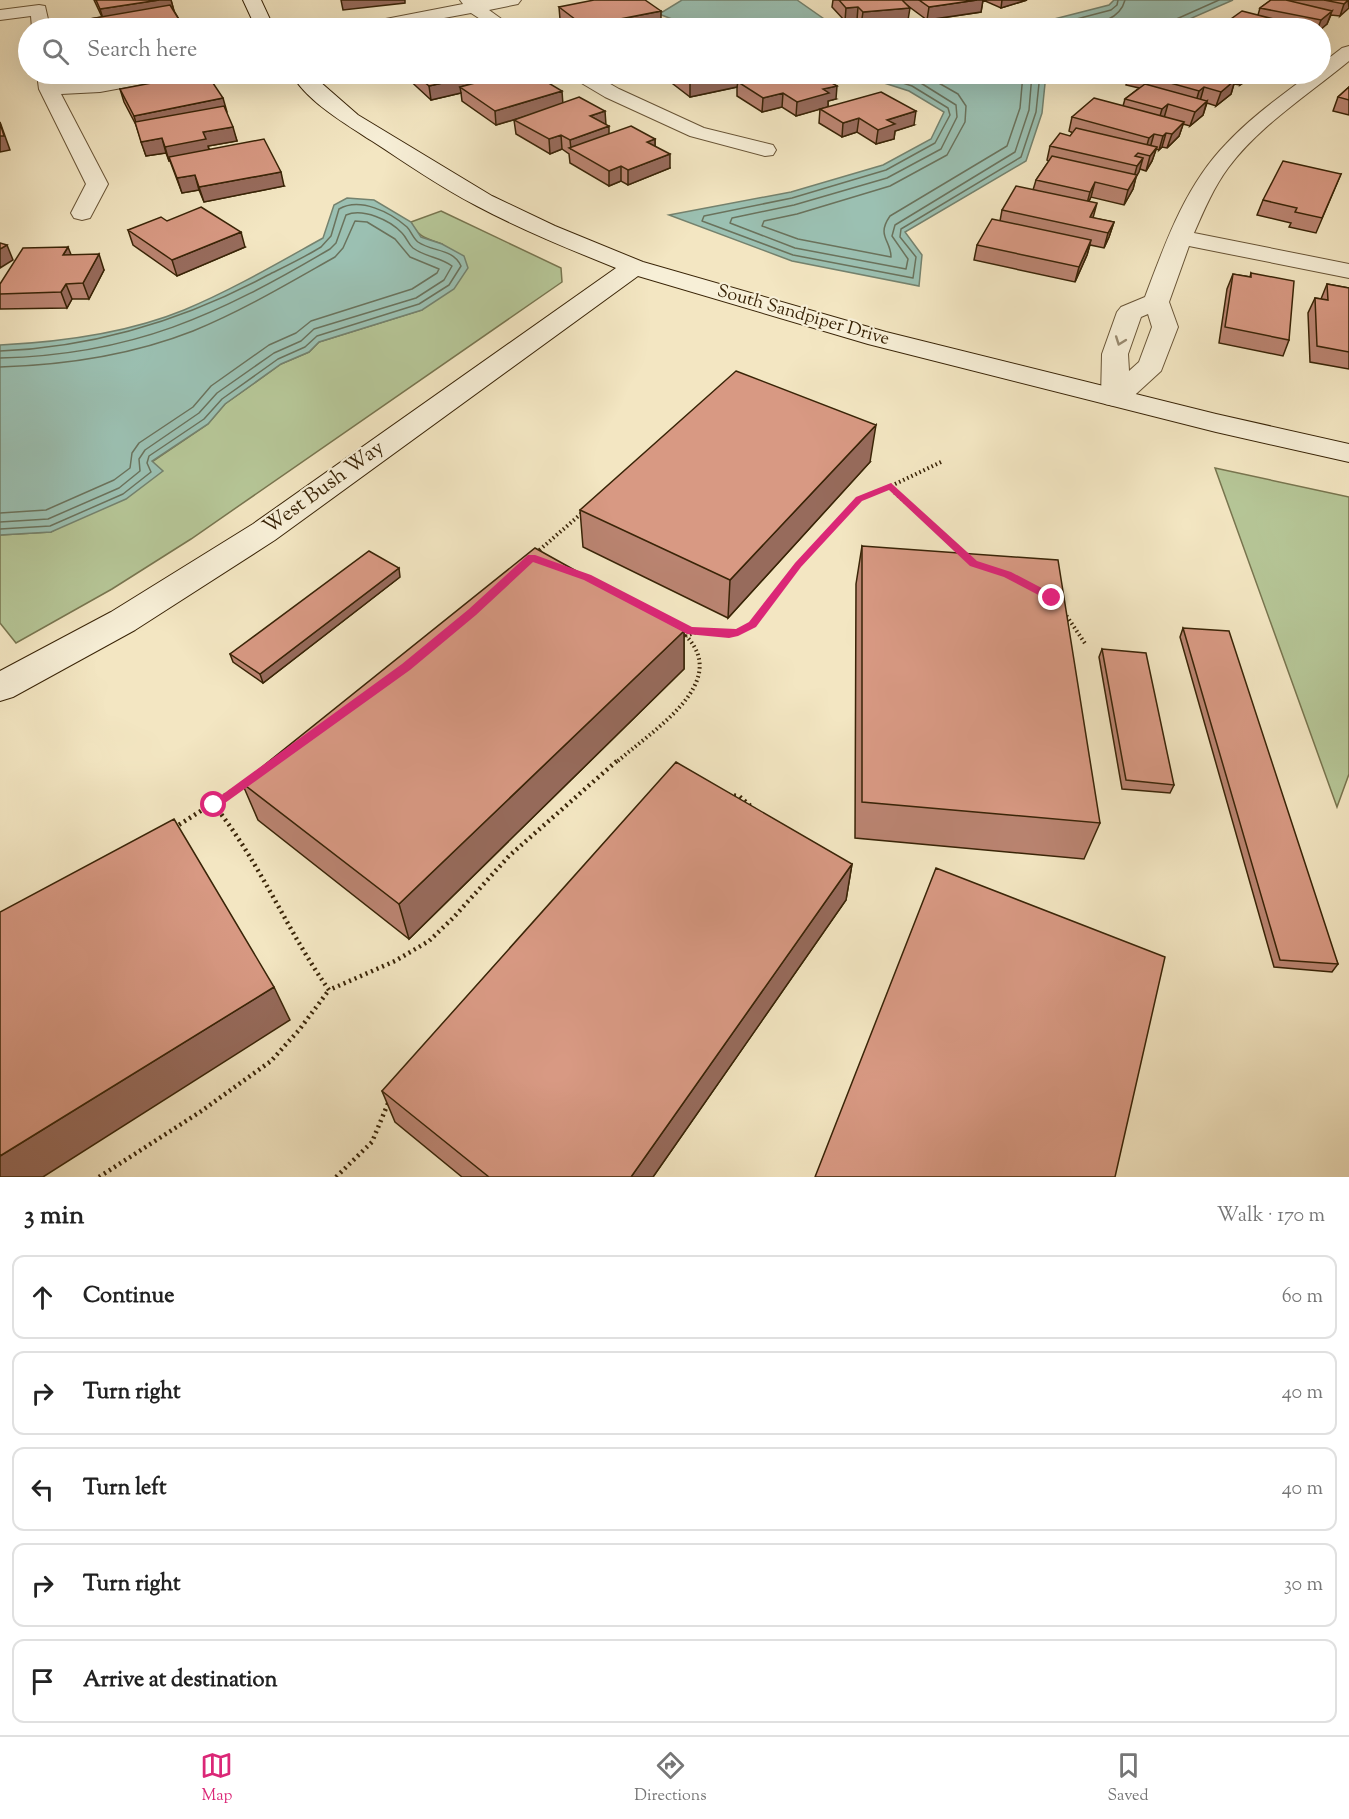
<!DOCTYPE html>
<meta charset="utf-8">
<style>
:root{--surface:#fff;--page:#f6f6f6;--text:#222;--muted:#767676;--line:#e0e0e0;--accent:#db2777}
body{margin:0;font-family:"Sorts Mill Goudy",serif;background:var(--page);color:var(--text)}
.stop{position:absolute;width:18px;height:18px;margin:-14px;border:4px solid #db2777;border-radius:50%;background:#fff}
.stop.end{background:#db2777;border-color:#fff;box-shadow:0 2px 6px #0008}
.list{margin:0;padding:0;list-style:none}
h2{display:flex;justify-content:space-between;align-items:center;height:78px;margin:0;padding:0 24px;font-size:26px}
h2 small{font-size:20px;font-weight:400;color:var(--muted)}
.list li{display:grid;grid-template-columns:39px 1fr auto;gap:18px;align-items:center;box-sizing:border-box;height:84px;margin:0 12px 12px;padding:0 12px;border:2px solid var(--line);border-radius:12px}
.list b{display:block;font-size:22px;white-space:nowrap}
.list em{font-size:20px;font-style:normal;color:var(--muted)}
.icon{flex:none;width:33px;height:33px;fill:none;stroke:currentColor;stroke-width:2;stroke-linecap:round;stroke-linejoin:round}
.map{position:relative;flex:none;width:1349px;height:1177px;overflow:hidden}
.search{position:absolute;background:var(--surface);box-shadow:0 6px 24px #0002;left:18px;right:18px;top:18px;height:66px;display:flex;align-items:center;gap:15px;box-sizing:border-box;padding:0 21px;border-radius:33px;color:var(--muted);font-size:22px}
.sheet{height:558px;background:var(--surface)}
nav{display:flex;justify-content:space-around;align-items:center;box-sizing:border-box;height:84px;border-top:2px solid var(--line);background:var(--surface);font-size:16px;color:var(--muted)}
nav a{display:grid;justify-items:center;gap:3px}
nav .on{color:var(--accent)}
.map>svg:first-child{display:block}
.green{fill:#b6c697;stroke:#78754f;stroke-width:1.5}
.water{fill:#9bc0b2;stroke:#74826e;stroke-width:1.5}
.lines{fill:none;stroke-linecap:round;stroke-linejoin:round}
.shore{stroke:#6a725c;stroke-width:1.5}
.street-casing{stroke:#685436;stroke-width:2}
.secondary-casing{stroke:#392407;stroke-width:2}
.path-far1{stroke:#392407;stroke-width:4;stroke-dasharray:1.5 3;stroke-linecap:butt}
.path{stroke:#392407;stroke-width:4.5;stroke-dasharray:2 4;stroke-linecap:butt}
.street{fill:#f7efd7;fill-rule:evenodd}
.secondary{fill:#f7efd7;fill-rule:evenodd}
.wall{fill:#ba8471;stroke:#392407;stroke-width:1.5}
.shaded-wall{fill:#976b5c;stroke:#392407;stroke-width:1.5}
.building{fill:#d89983;stroke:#392407;stroke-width:1.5}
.oneway{stroke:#988a6f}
.route{fill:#db2777}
.labels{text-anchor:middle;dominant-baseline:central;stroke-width:4.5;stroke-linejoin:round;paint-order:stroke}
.far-street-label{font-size:18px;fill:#392407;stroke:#f7efd7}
.street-label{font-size:21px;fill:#392407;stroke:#f7efd7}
</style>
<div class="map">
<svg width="1349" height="1177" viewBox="0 0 1349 1177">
<rect width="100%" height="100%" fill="#f3e6c2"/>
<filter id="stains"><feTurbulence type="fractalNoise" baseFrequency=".00333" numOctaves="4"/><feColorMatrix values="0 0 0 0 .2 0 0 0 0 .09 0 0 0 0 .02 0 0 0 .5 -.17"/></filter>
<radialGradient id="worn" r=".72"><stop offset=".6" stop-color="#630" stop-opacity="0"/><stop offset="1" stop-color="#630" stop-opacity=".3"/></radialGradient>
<!-- green -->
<path class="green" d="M 441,211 L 561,268 L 562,282 L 191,539 L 112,589 L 16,643 L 0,623 L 0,535 L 51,532 L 162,471 L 152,462 L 208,424 L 225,404 L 281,364 L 309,352 L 319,342 L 422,310 L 442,244 C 428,239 417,237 411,222 Z
M 1215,468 L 1349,497 L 1349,774 L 1337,807 Z"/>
<!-- water -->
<path class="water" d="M 682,0 L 797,0 L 837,28 L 695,28 L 659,14 Z
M 1114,0 L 1233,0 L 1169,28 L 1019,28 L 1109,5 Z
M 856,74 L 1046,74 L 1042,113 L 1026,161 L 905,232 L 922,255 L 919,286 L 792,261 L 669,215 L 791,192 L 883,165 L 931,139 L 944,112 L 909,91 Z
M 347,198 L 374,200 L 411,222 L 421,237 L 442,244 L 464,256 L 468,268 L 454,289 L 422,310 L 319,342 L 309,352 L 281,364 L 225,404 L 208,424 L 152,461 L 163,471 L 126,499 L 51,532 L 0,535 L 0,345 C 61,342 128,333 184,310 C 232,290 278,263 323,238 L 334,205 Z"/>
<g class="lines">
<!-- shore -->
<path class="shore" d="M 1042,28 L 1111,10 L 1117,5 L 1118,0
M 1072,28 C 1092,24 1119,23 1125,0
M 1169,28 L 1172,21 L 1219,0
M 875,74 L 912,86 L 948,108 L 950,115 L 935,143 L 886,170 L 792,198 L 704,216 L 702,221 L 793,255 L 913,278 L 916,257 L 900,237 L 901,229 L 1021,157 L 1036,112 L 1040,74
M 898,74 L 916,80 L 956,105 L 957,117 L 941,149 L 887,178 L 794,205 L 732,218 L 730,223 L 795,248 L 906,269 L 908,259 L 892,236 L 895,225 L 1015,152 L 1029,110 L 1032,74
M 923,74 L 958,94 L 966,106 L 965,122 L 947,155 L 890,186 L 797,214 L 764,221 L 762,226 L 798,239 L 891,257 C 891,240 876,236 890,216 L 1007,146 L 1020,108 L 1023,74
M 0,351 C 96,347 184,320 268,275 C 286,266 305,257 321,247 L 331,236 L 339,209 C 360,197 390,212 407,227 C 411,231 413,238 418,242 C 432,252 453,248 461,266 L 449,285 L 419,304 L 317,336 L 305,347 L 278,359 L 222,399 L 204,419 L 149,456 L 147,463 L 151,472 L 123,494 L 50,526 L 0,529
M 0,358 C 133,355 218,315 330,249 L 336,243 L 346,215 C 363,208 390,220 402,233 C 407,238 408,244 413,248 C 425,257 440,257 452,266 L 444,280 L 416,298 L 314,329 L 301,341 L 274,353 L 217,393 L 199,413 L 145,450 L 139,459 L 140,471 L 119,488 L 48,519 L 0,522
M 0,367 C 65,365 132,355 193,331 C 242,311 289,283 335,257 L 343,248 L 355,221 L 367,222 L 395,239 L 410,257 L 439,269 L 437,273 L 412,289 L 311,321 L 296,333 L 269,345 L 211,386 L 193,407 L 139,443 L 132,453 L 130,468 L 114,480 L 46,510 L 0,513"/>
<!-- street casing -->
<g class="street-casing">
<path id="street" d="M 460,0 L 521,0 L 518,4 L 489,10 L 514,28 L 494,28 L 471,13 L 390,28 L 356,28 L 359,24 L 365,23 L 463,4 Z
M 39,5 L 45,6 L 50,28 L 32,28 L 31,16 L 0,20 L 0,10 Z
M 1349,46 L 1349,61 C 1308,95 1260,125 1228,168 C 1214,187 1204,210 1194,233 L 1349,264 L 1349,278 L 1189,246 L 1169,302 L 1178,327 L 1161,371 L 1125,404 L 1115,406 L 1105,404 L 1101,398 L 1102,354 L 1117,312 L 1121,307 L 1145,297 C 1165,244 1185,186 1226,144 C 1251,117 1281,96 1310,74 L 1320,74 L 1320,65 L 1342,48 ZM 1148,314 L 1152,327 L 1139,362 L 1129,371 L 1128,354 L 1141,317 Z
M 37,74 L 56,74 L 58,83 L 100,80 L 136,74 L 175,74 L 172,78 L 165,80 L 100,92 L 61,94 L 108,184 L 90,218 L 82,220 L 74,218 L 71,213 L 86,184 L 39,89 Z
M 570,74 L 593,74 L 619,89 L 704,128 L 773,145 L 776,150 L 773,155 L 765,156 L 690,136 L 605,97 L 573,78 Z"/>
</g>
<!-- secondary casing -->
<g class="secondary-casing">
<path id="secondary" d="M 243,0 L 261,0 L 274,28 L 256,28 Z
M 292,74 L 311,74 L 358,115 L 492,196 L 555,226 L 643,262 L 886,332 L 1216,414 L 1349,444 L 1349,462 L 1216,432 L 868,344 L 638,276 L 275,540 L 135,630 L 13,697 L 0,701 L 0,671 L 111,612 L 253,524 L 616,268 C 569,249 522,230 477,206 C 441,188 406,163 372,141 C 347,125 305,100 292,74 Z"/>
</g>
<!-- path-far1 -->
<path class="path-far1" d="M 941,462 L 891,486 L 894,492 L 966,556
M 536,553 L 582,513
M 592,580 L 691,631
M 1064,612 L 1086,645
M 618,761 C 650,732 732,683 686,636 L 699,631 L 734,632 L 753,625 L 798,565 L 859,499 L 891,486"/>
<!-- path -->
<path class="path" d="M 728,795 L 739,796 L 754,809
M 214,805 C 260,862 287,931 329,990 L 395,961 L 429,941 L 453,918 L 509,856 L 619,759
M 174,828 L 246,782
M 99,1177 L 200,1112 L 271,1061 L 299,1030 L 329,990
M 336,1177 L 372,1142 L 389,1101"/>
<!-- street -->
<use href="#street" class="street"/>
<!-- secondary -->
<use href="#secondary" class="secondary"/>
</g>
<!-- wall -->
<path class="wall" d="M 94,0 L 171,0 L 174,11 L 184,28 L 92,28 L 89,19 L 102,17 Z
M 833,0 L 983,0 L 981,12 L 927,20 L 908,6 L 908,20 L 861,25 L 857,20 L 845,21 L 832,7 Z
M 983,0 L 1027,0 L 1001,8 Z
M 1271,0 L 1349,0 L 1340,16 L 1331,15 L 1327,24 L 1320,28 L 1222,28 L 1224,24 L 1258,15 L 1260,8 Z
M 559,7 L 661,20 L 682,28 L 571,28 L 560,19 Z
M 405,74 L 516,74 L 563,103 L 605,124 L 609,134 L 655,139 L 655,146 L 670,168 L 628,185 L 621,181 L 609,186 L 570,163 L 569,154 L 562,149 L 550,154 L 516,134 L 514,120 L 530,115 L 496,125 L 462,101 L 461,93 L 431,100 L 405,76 Z
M 660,74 L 762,74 L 761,76 L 836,99 L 828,101 L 828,107 L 914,125 L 895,131 L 894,139 L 876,144 L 857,132 L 842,137 L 819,123 L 820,109 L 826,107 L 796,116 L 782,107 L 762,112 L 737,96 L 737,87 L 690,97 Z
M 1129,74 L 1254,74 L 1253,76 L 1240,85 L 1234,84 L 1231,94 L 1216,106 L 1207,103 L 1203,115 L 1190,126 L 1183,124 L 1179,136 L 1167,148 L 1162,147 L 1159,150 L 1156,149 L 1152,161 L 1146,171 L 1140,169 L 1136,177 L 1133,189 L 1124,205 L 1091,197 L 1089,201 L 1093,218 L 1114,222 L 1109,237 L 1104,248 L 1090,245 L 1087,255 L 1075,282 L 974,260 L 977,245 L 1000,221 L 1002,210 L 1033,190 L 1036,180 L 1049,161 L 1047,160 L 1050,146 L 1070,136 L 1073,133 L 1069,131 L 1072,117 L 1123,106 L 1125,99 L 1139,88 L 1126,85 Z
M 1349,87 L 1349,115 L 1333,111 L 1338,97 Z
M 120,89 L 226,112 L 237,141 L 208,146 L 209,149 L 284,186 L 204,202 L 199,190 L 182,193 L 170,161 L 169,161 L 166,153 L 146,156 L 136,125 L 124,102 Z
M 1341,174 L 1316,233 L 1289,227 L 1291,223 L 1257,215 L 1263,200 Z
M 167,221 L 245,247 L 177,276 L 133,245 L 128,230 Z
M 72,255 L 104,270 L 89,299 L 72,299 L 67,308 L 0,309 L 0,284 Z
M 1251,273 L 1289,340 L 1283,356 L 1219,343 L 1227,289 L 1233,274 L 1250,277 Z
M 1327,284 L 1349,288 L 1349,369 L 1310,362 L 1308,313 L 1315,298 L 1321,299 Z
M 870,462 L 728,618 L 583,547 L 580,510 Z
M 862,546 L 1100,823 L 1084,859 L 855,838 L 856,584 Z
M 400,577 L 263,683 L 233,662 L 230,654 Z
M 1183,628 L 1338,964 L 1332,972 L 1274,967 L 1180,637 Z
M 684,631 L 684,669 L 409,939 L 258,820 L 242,783 Z
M 1102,649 L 1174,785 L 1170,793 L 1122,789 L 1099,657 Z
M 852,864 L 846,900 L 653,1177 L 462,1177 L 395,1122 L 382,1091 Z"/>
<!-- shaded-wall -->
<path class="shaded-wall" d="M 159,0 L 171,0 L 174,11 L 104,22 L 100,9 Z
M 341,0 L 405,0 L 405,3 L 343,10 Z
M 977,0 L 983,0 L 981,12 L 927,20 L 929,7 Z
M 1002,0 L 1027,0 L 1001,8 Z
M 1348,0 L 1349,8 L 1340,16 L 1344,4 Z
M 858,7 L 857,20 L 845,21 L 846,8 Z
M 910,8 L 908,20 L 861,25 L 863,12 Z
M 661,11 L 661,24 L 605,27 L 605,28 L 584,28 L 584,26 Z
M 1332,11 L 1327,24 L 1320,30 L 1320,28 L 1318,28 L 1321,20 Z
M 183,26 L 184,28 L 167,28 Z
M 483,74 L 510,74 L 460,87 L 461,93 L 431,100 L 429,86 Z
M 735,74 L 762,74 L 761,81 L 738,82 L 737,87 L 690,97 L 690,83 Z
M 1244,74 L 1254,74 L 1253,76 L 1240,85 Z
M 1235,80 L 1231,94 L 1216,106 L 1221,92 Z
M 837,86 L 836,99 L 828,101 L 828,107 L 796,116 L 797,102 L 823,89 Z
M 1204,87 L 1200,101 L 1195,105 L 1199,91 Z
M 562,91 L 563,105 L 496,125 L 495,111 Z
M 783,93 L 782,107 L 762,112 L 763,98 Z
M 223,98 L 227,112 L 138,130 L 134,116 Z
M 1207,101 L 1203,115 L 1190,126 L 1195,112 Z
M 1168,104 L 1164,118 L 1158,123 L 1162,109 Z
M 605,111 L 606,125 L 590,116 Z
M 916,111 L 914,125 L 895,131 L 894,139 L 876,144 L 878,130 L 887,120 Z
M 859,118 L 857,132 L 842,137 L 843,123 Z
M 0,122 L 10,150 L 0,152 Z
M 1184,122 L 1179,136 L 1167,148 L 1172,134 Z
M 609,126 L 609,140 L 571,149 L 570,140 Z
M 233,127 L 237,141 L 208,146 L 210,153 L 169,161 L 165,147 L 203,132 Z
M 1166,133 L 1162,147 L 1159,150 L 1163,136 Z
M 1154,134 L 1150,148 L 1145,152 L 1149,138 Z
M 561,135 L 562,149 L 550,154 L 549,139 Z
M 162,138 L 166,153 L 146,156 L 141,142 Z
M 655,139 L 655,153 L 647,142 Z
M 1157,147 L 1152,161 L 1146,171 L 1150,156 Z
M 670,154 L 670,168 L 628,185 L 628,170 Z
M 1143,158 L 1139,172 L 1136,177 L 1133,189 L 1124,205 L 1128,190 L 1133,181 L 1137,166 Z
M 621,166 L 621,181 L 609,186 L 609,171 Z
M 281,172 L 284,186 L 204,202 L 199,187 Z
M 195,175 L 199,190 L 182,193 L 177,178 Z
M 1095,182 L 1091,197 L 1086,207 L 1090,192 Z
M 1097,203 L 1093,218 L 1090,217 Z
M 1114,222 L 1109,237 L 1104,248 L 1108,233 Z
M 241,232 L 245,247 L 177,276 L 172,260 Z
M 1091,240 L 1087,255 L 1075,282 L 1079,267 Z
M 7,245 L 13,260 L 0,268 L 0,249 Z
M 68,247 L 74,262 L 63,255 Z
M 99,254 L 104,270 L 89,299 L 83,283 Z
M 66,284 L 72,299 L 67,308 L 61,292 Z
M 876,425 L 870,462 L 728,618 L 730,580 Z
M 399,568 L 400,577 L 263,683 L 260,674 Z
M 684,631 L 684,669 L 409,939 L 399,904 Z
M 852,864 L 846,900 L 653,1177 L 631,1177 Z
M 274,987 L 290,1020 L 43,1177 L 0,1177 L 0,1156 Z"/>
<!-- building -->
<path class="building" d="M 96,0 L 159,0 L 100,9 Z
M 594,0 L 645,0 L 661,11 L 584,26 L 559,7 Z
M 839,0 L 902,0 L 910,8 L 863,12 L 858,7 L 846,8 Z
M 919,0 L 977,0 L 929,7 Z
M 1271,0 L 1286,0 L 1332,11 L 1321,20 L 1260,8 Z
M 1324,0 L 1348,0 L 1344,4 Z
M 170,5 L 183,26 L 167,28 L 93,28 L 89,19 Z
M 1242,11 L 1301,26 L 1298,28 L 1241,28 L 1224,24 Z
M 438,19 L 449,27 L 458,25 L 462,28 L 396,28 Z
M 673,19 L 682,28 L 606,28 L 605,27 Z
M 1202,23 L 1222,28 L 1193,28 Z
M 199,74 L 207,74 L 223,98 L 134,116 L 120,89 Z
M 415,74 L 483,74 L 429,86 Z
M 509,74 L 516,74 L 526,79 L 537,76 L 562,91 L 495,111 L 460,87 Z
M 677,74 L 735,74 L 690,83 Z
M 770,74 L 817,74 L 837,86 L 823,89 L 829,93 L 797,102 L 783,93 L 763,98 L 738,82 Z
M 1138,74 L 1210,74 L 1235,80 L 1221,92 L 1204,87 L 1199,91 Z
M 1145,84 L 1207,101 L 1195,112 L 1168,104 L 1162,109 L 1125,99 Z
M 1349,87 L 1349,100 L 1338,97 Z
M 881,92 L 916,111 L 887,120 L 895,124 L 878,130 L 859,118 L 843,123 L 820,109 Z
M 579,97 L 605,111 L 590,116 L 609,126 L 570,140 L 561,135 L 549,139 L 514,120 Z
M 1094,98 L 1184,122 L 1172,134 L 1166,133 L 1163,136 L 1154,134 L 1149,138 L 1072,117 Z
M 224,106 L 233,127 L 203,132 L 206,139 L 165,147 L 162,138 L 141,142 L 135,122 Z
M 0,123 L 4,136 L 0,136 Z
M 631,126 L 655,139 L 647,142 L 670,154 L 628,170 L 621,166 L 609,171 L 569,148 Z
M 1076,128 L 1157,147 L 1150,156 L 1138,153 L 1135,156 L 1143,158 L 1137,166 L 1050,146 L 1060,133 L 1070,136 Z
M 264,139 L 281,172 L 199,187 L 195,175 L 177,178 L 169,157 Z
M 1052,156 L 1137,175 L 1128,190 L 1095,182 L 1090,192 L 1036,180 Z
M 1283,161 L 1341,174 L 1322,218 L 1295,212 L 1297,208 L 1263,200 Z
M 1016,186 L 1097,203 L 1090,217 L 1114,222 L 1108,233 L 1002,210 Z
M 201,207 L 241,232 L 172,260 L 128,230 L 161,217 L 167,221 Z
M 992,219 L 1091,240 L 1079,267 L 977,245 Z
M 0,243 L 7,245 L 0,249 Z
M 68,247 L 63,255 L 99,254 L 83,283 L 66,284 L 61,292 L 0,294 L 0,284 L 23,248 Z
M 1251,273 L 1294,281 L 1289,340 L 1225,327 L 1233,274 L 1251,277 Z
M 1327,284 L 1349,288 L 1349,352 L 1317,346 L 1315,298 L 1328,300 Z
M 736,371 L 876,425 L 730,580 L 580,510 Z
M 862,546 L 1058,560 L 1100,823 L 862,802 Z
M 535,548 L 684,631 L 399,904 L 242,783 Z
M 369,551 L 399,568 L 260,674 L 230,654 Z
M 1183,628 L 1229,631 L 1338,964 L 1280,960 Z
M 1102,649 L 1146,653 L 1174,785 L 1126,780 Z
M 676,762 L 852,864 L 631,1177 L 489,1177 L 382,1091 Z
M 174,819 L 274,987 L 0,1156 L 0,912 Z
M 936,868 L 1165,957 L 1115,1177 L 815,1177 Z"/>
<!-- one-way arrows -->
<defs><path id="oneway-chevron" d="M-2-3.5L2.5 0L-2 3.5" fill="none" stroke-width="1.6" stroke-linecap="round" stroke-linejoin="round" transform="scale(1.5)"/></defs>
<use class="oneway" href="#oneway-chevron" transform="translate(1120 341) rotate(110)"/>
<!-- route -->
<path class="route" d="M 891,483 L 977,561 L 1011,572 L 1055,595 L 1055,600 L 1048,600 L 1004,577 L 970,566 L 889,490 L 862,501 L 801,567 L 756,627 L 738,636 L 729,638 L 687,634 L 584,580 L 533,562 L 476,615 L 410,670 L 218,808 L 214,810 L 208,805 L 402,664 L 469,609 L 528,555 L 535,555 L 591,575 L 692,627 L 736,629 L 749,622 L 795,563 L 856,497 Z"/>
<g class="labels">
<!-- far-street labels -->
<g class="far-street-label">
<text transform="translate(803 316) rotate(16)">South Sandpiper Drive</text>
</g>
<!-- street labels -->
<g class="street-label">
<text transform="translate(324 488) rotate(-36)">West Bush Way</text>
</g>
</g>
<rect width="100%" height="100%" filter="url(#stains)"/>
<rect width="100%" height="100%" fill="url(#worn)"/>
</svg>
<div class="stop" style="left:214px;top:805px"></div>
<div class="stop end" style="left:1052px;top:598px"></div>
<div class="search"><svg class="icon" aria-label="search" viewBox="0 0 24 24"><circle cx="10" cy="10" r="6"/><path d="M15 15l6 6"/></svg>Search here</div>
</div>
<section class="sheet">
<h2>3 min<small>Walk · 170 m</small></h2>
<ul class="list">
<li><svg class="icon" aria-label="ahead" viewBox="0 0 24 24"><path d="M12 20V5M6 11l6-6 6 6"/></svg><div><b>Continue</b></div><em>60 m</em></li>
<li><svg class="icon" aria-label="right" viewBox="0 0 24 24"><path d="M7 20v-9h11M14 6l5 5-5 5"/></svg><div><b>Turn right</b></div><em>40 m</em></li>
<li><svg class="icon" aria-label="left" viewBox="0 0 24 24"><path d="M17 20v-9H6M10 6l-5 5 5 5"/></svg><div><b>Turn left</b></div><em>40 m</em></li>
<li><svg class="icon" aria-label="right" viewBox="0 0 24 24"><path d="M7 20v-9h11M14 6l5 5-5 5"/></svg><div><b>Turn right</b></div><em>30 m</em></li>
<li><svg class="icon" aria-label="arrive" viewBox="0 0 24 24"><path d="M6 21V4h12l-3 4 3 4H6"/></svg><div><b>Arrive at destination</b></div></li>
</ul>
</section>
<nav>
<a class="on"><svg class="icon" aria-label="map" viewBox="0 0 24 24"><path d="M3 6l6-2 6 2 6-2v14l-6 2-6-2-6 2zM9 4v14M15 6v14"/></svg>Map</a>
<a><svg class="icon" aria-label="directions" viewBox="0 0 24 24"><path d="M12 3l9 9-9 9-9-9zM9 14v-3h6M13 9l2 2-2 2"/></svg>Directions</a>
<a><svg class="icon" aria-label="saved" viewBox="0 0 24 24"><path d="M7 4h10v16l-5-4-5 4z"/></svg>Saved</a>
</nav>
